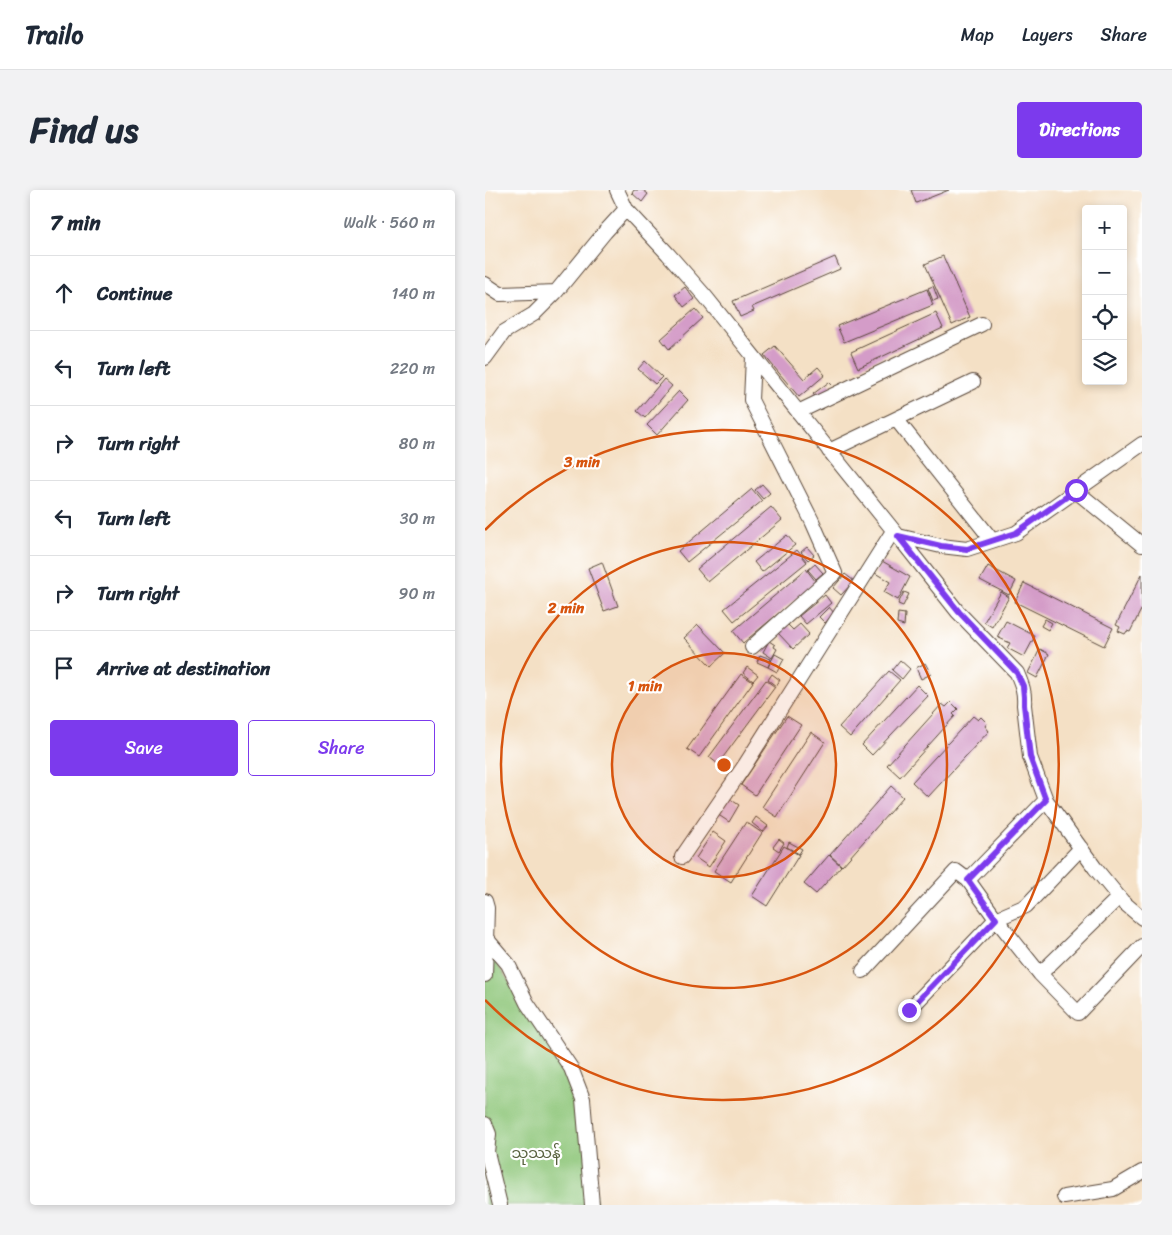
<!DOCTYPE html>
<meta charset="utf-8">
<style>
:root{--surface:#fff;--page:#f2f2f3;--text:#1f2937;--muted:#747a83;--line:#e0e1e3;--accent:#7c3aed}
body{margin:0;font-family:Sriracha,"Noto Sans Myanmar",sans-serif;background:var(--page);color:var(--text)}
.controls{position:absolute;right:15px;top:15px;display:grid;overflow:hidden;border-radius:5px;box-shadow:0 2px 8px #0003}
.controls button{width:45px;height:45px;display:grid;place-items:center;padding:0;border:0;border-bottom:1px solid var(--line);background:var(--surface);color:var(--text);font:25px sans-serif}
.stop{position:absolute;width:15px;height:15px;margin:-11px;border:4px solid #7c3aed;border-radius:50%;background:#fff}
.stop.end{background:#7c3aed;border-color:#fff;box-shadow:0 1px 5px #0008}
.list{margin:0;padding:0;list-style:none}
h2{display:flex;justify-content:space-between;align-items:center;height:65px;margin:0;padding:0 20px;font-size:21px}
h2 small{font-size:16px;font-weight:400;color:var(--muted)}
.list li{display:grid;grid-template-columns:32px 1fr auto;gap:15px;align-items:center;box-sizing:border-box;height:75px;padding:0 20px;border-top:1px solid var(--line)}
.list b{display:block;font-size:19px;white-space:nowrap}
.list em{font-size:16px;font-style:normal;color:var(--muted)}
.actions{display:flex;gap:10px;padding:15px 20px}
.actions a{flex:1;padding:11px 0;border:1px solid var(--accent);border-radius:5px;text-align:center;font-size:18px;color:var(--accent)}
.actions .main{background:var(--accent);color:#fff}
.icon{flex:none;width:28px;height:28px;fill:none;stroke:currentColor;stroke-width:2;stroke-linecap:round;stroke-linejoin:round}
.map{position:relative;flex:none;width:657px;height:1015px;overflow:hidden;border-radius:5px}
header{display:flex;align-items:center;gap:30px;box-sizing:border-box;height:70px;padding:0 25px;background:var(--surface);border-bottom:1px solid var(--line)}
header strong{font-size:24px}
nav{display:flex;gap:28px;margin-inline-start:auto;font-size:18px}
.intro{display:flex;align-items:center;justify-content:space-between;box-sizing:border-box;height:120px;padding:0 30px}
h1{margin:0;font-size:35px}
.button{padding:12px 22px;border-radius:5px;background:var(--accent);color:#fff;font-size:18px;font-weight:700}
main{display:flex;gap:30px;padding:0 30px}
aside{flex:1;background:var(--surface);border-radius:5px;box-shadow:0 2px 8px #0003}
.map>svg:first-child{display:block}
.green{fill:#8ec679;stroke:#64784c}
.building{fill:#d49cc8}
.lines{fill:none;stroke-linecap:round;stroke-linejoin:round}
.minor-casing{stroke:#574537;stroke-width:16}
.minor{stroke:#fff;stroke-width:14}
.route{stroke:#7c3aed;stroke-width:6}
.ring{fill:none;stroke:#d7540e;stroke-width:2.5}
.labels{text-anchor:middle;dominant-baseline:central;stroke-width:4.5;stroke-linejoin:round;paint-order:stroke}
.park-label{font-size:15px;fill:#58613e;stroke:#fff}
.centre{fill:#d7540e;stroke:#fff;stroke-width:2.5}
.ring-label{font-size:15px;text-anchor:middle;font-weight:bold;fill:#d7540e;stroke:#fff;stroke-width:4.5;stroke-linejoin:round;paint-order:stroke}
</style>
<header>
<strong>Trailo</strong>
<nav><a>Map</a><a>Layers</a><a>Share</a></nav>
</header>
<div class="intro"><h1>Find us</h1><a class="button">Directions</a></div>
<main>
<aside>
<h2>7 min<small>Walk · 560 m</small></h2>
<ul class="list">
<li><svg class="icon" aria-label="ahead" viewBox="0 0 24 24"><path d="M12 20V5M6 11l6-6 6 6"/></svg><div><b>Continue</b></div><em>140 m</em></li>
<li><svg class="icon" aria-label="left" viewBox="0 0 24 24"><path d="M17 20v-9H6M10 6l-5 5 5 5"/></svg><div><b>Turn left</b></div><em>220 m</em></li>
<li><svg class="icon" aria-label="right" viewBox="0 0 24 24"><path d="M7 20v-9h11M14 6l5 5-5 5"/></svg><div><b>Turn right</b></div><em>80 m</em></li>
<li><svg class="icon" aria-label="left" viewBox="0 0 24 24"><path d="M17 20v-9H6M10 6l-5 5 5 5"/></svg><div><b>Turn left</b></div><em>30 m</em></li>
<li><svg class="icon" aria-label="right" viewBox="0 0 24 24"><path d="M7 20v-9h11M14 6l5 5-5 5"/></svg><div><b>Turn right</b></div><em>90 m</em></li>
<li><svg class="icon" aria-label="arrive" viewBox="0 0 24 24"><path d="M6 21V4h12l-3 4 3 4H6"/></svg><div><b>Arrive at destination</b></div></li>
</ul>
<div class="actions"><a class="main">Save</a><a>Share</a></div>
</aside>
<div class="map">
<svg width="657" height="1015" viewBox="0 0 657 1015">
<rect width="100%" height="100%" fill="#fff"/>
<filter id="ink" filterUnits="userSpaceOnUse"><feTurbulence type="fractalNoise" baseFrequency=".02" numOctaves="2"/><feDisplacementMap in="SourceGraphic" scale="10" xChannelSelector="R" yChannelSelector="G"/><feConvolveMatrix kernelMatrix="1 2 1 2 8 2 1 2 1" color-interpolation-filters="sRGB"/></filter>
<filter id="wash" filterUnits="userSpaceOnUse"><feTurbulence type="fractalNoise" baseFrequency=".0096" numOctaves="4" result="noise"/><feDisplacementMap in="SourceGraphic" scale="20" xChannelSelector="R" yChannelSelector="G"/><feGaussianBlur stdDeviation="1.12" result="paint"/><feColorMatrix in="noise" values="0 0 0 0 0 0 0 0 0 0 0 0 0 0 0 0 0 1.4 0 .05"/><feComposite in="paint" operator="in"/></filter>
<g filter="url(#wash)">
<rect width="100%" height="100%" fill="#f4e0c5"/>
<!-- green -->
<path class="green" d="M 0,757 L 75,865 L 90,899 L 112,1015 L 0,1015 Z"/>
<g id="blocks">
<!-- building -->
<path class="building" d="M 149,0 L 158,0 L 163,4 L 157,12 L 147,3 Z
M 426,0 L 464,0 L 431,13 Z
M 458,66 L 485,127 L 467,135 L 440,74 Z
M 350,67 L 355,79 L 267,117 L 269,121 L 255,127 L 248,111 Z
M 448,96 L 453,109 L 448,111 L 443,98 Z
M 200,97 L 209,109 L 199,117 L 190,105 Z
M 442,99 L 448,115 L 359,152 L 352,136 Z
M 210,119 L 218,128 L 184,159 L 176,149 Z
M 451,123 L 458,138 L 373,178 L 366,162 Z
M 290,156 L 319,189 L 333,177 L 340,185 L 314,207 L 279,165 Z
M 160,171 L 177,187 L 170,194 L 153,179 Z
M 179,189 L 187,196 L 160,228 L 152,221 Z
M 344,192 L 349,197 L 333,210 L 328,204 Z
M 194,201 L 203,210 L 172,245 L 162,235 Z
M 277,294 L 285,303 L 278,309 L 270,300 Z
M 267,299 L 277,311 L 202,372 L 193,361 Z
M 286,317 L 297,330 L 223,392 L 212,379 Z
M 302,345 L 310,355 L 277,382 L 269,372 Z
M 322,357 L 329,365 L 323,370 L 316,362 Z
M 312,360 L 322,372 L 249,431 L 239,419 Z
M 397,371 L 425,387 L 413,410 L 399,402 L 405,392 L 390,383 Z
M 117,372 L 133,416 L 119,421 L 103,378 Z
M 330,374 L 338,383 L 331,389 L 323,380 Z
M 503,376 L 531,391 L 524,405 L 495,390 Z
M 321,379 L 331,392 L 258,453 L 248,441 Z
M 360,384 L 369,391 L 356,405 L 348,398 Z
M 657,384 L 657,418 L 645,442 L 642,441 L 640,444 L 633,441 L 635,437 L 631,435 Z
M 539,393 L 628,438 L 619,456 L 530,412 Z
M 419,402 L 424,404 L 418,416 L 413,414 Z
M 516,402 L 524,407 L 507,437 L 499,432 Z
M 340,405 L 346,413 L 321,434 L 314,426 Z
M 344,417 L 349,423 L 340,433 L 334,427 Z
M 413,423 L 420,424 L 419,436 L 412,434 Z
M 560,429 L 567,433 L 563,440 L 556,436 Z
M 521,431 L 550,446 L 539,467 L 522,458 L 525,453 L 512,447 Z
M 302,434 L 308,440 L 315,434 L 324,444 L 308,459 L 293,443 Z
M 213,435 L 240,463 L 226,476 L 199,448 Z
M 284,451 L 290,455 L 289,457 L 292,459 L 287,468 L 278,462 Z
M 555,459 L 564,464 L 552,488 L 543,483 Z
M 290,464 L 299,469 L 292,482 L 283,477 Z
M 275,465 L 286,469 L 283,477 L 272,472 Z
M 415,470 L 425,479 L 417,489 L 407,480 Z
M 440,473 L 446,484 L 436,489 L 431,478 Z
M 262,477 L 273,485 L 268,491 L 258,483 Z
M 404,481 L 415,490 L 365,547 L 354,537 Z
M 256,484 L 268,492 L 214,567 L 202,559 Z
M 287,484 L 295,490 L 291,496 L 283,490 Z
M 281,490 L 290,497 L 233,574 L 224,567 Z
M 432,495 L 443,506 L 387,565 L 377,555 Z
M 466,512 L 473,519 L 468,524 L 470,526 L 415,587 L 402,575 L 457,514 L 461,517 Z
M 302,526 L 316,535 L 270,605 L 256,595 Z
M 488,526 L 493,530 L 496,527 L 502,533 L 500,536 L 504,541 L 443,607 L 427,592 Z
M 326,542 L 340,552 L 292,627 L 277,617 Z
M 406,596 L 418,607 L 357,676 L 345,665 Z
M 242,607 L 254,615 L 244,632 L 232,624 Z
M 271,627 L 283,636 L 278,642 L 267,633 Z
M 261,632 L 277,643 L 246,692 L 229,681 Z
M 228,642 L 241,651 L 224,677 L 211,668 Z
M 294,649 L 299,653 L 294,661 L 288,657 Z
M 304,652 L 317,659 L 314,664 L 302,657 Z
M 299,656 L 314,665 L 282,716 L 267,706 Z
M 344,665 L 356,676 L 331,704 L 319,694 Z"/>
</g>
</g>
<g filter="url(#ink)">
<use href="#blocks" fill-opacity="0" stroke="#574537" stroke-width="1"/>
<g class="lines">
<!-- minor casing -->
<g class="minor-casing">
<path id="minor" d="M 132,0 L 141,19 L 183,64 L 220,106 L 413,346 L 456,356 L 482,359 L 531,343 L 657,254
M 0,94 L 15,104 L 71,102
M 0,168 L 19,142 L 49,124 L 71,102 L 120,42 L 141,19
M 313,222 L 497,134
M 411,229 L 507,350
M 344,261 L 488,192
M 591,301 L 657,355
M 413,346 L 473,422 L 532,483 C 537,495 540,502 539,515 L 545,567 L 561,610 L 610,678 L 637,711 L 657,728
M 267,457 L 350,383 L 327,331 L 266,210 L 268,167
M 197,667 L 260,575 L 408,341
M 483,690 L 561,610
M 0,711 L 2,718 L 0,785
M 1,748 L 23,774 L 42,813 L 86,878 L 98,909 L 107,1015
M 378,781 L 471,681 L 483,690 L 511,729 L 555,784 L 593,823 L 657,756
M 555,784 L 634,707
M 424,820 L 511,729 L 541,716 L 596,658
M 0,934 L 4,944 L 2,962 L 15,1015
M 579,1007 L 628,999 L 657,982"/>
</g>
<!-- minor -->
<use href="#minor" class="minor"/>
</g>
</g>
<g class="lines" filter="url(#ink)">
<!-- route -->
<path class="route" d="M 424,820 L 511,729 L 483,690 L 561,610 L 545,567 L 539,515 L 539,507 L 538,496 L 532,483 L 474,422 L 413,346 L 456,356 L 482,359 L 531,343 L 591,300"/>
</g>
<!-- distance rings -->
<circle cx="239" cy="575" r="112" fill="#d7540e" fill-opacity=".12"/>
<g class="ring">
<circle cx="239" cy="575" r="112"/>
<circle cx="239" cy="575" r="223"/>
<path d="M0 340A335 335 0 1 1 0 810"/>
</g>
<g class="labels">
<!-- park labels -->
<g class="park-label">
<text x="51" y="963">သုဿန်</text>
</g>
</g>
<circle cx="239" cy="575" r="8" class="centre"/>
<g class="ring-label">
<text x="97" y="277">3 min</text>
<text x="81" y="423">2 min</text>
<text x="160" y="501">1 min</text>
</g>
</svg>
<div class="controls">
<button>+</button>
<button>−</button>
<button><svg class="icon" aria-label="locate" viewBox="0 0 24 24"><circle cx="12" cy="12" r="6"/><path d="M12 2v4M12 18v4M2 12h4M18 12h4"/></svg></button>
<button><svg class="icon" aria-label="layers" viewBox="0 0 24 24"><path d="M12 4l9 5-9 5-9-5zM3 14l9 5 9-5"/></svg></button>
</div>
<div class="stop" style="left:591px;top:300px"></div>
<div class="stop end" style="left:424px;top:820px"></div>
</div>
</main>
